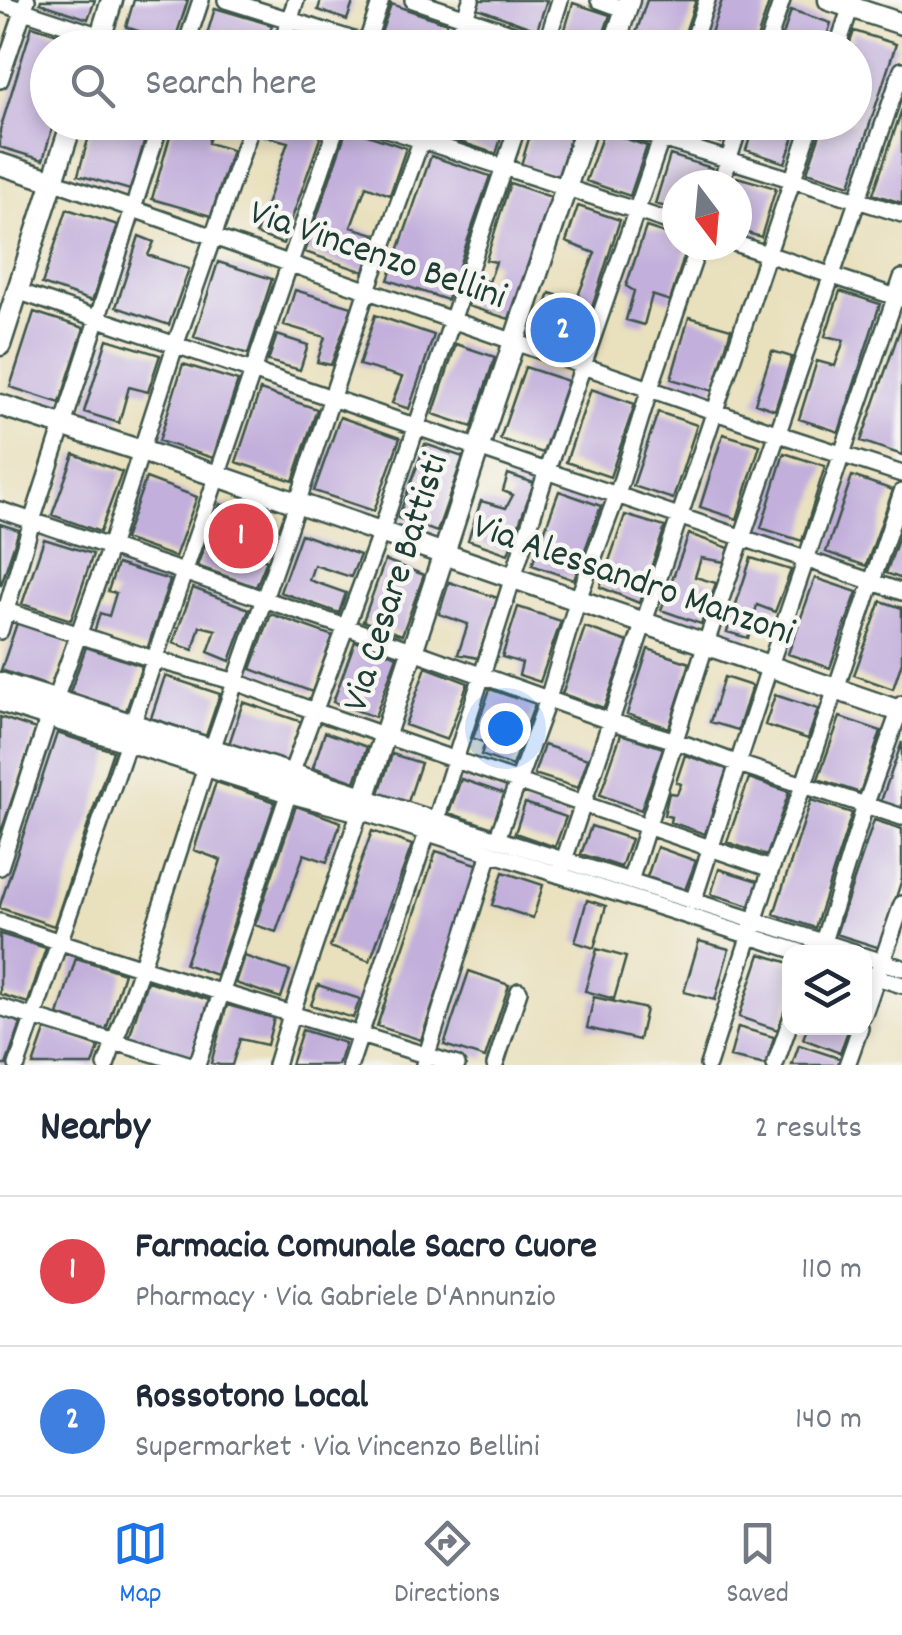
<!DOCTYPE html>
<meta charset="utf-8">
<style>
:root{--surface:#fff;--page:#f6f6f7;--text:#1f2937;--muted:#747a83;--line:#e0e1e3;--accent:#1a73e8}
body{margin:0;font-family:Dekko,sans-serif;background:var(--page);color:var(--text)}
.controls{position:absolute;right:30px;bottom:30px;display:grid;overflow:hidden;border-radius:20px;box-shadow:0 5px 15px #0003}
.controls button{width:90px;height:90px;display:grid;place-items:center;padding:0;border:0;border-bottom:2px solid var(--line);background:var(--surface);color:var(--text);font:50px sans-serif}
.compass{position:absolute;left:662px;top:170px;width:90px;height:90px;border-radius:50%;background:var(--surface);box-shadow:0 5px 15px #0003;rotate:164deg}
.you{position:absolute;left:505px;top:728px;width:35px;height:35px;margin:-25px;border:8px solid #fff;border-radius:50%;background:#1a73e8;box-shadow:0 0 0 15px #1a73e833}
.badge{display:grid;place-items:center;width:65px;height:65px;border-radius:50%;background:var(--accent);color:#fff;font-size:32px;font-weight:700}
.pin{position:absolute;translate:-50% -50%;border:5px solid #fff;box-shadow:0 2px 10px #0006}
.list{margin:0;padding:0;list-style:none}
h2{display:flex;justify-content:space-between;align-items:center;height:130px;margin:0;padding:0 40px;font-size:42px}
h2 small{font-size:32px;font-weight:400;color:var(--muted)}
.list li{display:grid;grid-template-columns:65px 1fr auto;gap:30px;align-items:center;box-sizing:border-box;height:150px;padding:0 40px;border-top:2px solid var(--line)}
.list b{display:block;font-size:38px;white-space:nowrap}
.list p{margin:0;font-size:32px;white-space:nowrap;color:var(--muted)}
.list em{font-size:32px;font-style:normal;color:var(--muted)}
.icon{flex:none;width:55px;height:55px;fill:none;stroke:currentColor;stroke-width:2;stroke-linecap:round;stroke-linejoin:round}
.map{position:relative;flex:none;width:902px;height:1065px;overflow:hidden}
.search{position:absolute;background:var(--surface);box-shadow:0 5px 15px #0003;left:30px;right:30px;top:30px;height:110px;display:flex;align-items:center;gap:25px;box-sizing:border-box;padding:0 35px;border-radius:55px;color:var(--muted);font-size:38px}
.sheet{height:430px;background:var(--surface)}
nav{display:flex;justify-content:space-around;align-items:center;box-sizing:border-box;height:140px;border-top:2px solid var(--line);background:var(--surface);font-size:28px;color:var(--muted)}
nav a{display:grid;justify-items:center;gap:5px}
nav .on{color:var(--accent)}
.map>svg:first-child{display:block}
.building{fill:#c2afdb}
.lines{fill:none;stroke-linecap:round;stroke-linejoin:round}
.minor-casing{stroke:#3d5549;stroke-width:20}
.tertiary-casing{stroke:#3d5549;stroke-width:25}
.minor{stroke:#fff;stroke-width:15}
.tertiary{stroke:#fff;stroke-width:20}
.labels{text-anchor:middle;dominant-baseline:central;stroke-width:9;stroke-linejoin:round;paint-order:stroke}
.street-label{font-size:38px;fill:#1f3d34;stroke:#f6f6f2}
</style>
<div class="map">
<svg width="902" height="1065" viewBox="0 0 902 1065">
<rect width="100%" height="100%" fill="#f6f6f2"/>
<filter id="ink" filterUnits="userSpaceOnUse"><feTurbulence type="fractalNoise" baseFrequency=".01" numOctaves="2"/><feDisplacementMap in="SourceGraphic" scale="20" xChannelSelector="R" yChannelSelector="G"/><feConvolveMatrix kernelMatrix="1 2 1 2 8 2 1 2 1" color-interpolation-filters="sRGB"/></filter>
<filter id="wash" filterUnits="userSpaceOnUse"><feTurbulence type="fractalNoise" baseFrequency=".0048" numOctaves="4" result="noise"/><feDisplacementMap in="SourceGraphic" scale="40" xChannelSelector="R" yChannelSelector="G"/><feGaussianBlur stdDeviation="2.25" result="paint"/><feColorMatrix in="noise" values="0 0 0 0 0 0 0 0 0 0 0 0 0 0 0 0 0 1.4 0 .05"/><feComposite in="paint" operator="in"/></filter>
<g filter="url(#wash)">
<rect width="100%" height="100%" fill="#e9e0bd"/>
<g id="blocks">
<!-- building -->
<path class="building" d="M 41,0 L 95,0 L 88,19 L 40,3 Z
M 134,0 L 188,0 L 174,43 L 126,27 Z
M 321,0 L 354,0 L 347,20 L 318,10 Z
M 480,0 L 547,0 L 537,30 L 477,8 Z
M 647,0 L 696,0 L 680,48 L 631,48 Z
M 722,0 L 760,0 L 769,3 L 754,48 L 706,48 Z
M 573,3 L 610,15 L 599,47 L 563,36 Z
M 391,4 L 447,23 L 439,48 L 416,48 L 380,36 Z
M 215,8 L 272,25 L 265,48 L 203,48 Z
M 791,10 L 831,23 L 823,48 L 779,48 Z
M 32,26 L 80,41 L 78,48 L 48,48 L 48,122 L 54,122 L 43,160 L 0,147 L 0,130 Z
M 472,29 L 522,47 L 521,48 L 466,48 Z
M 854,31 L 896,44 L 850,185 L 807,172 L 824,122 L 854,122 L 854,48 L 848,48 Z
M 298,35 L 335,47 L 335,48 L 294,48 Z
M 902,109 L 902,203 L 873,194 Z
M 93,122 L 150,122 L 130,190 L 78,175 Z
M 174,122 L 214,122 L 208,143 L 232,150 L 211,216 L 152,199 Z
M 265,122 L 325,124 L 283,244 L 256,234 L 288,142 L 261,135 Z
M 440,122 L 506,122 L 496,154 L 437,134 Z
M 534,122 L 575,123 L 558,176 L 521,165 Z
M 680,122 L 728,122 L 721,143 L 678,129 Z
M 755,122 L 799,122 L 785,163 L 746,150 Z
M 347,128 L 406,148 L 390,195 L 366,186 L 351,227 L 375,234 L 364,272 L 305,252 Z
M 604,131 L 647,146 L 630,196 L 586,181 Z
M 670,155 L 712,168 L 707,185 L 677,185 L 677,210 L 655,204 Z
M 431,156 L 490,176 L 447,300 L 388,280 Z
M 737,177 L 776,188 L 761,237 L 737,230 L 737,185 L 734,185 Z
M 510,183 L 551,197 L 509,319 L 468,306 L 478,278 L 489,282 L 496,262 L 486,260 Z
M 578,206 L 620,220 L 580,345 L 537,331 L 550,293 L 576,301 L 595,253 L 566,242 Z
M 67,209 L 118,225 L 92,301 L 42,284 Z
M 646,227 L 677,237 L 677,245 L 688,245 L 670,301 L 652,295 L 644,325 L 626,320 L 634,291 L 626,286 Z
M 139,236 L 154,242 L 148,255 L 189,269 L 169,325 L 116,307 Z
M 218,262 L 272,279 L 248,354 L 194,337 Z
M 295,290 L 352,307 L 331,365 L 317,362 L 325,337 L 284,325 Z
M 840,291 L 880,304 L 839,432 L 799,419 L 817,361 L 835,366 L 844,340 L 825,336 Z
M 34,312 L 84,328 L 60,403 L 10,387 Z
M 375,315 L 434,335 L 409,409 L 392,403 L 402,377 L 359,365 Z
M 689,317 L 731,329 L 713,391 L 671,379 Z
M 902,323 L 902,455 L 861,441 Z
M 277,335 L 308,345 L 300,370 L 268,361 Z
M 107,339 L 160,355 L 148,392 L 129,387 L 119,423 L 84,412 Z
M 456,344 L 495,357 L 472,427 L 433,414 Z
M 772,351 L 792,357 L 775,410 L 755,403 Z
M 183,364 L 238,381 L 213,458 L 159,441 Z
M 525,367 L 568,381 L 543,453 L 500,439 Z
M 591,389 L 635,404 L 610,477 L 566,462 Z
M 260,390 L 317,409 L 293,481 L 236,462 Z
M 658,412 L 697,425 L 673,499 L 633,486 Z
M 340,417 L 400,438 L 374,511 L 314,491 Z
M 723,434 L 760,445 L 737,519 L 700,507 Z
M 425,444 L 463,457 L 437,532 L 398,518 Z
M 784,453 L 825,466 L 802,541 L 761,528 Z
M 74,454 L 122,472 L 100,532 L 52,515 Z
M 508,474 L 534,483 L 508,554 L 468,540 L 481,501 L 506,508 L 513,495 L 503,491 Z
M 852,476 L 893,490 L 866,566 L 826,552 Z
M 146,478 L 197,497 L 175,557 L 124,539 Z
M 559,491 L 601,506 L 574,580 L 532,565 Z
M 220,504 L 258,518 L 246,552 L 267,560 L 256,587 L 197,566 Z
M 625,515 L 665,527 L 639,603 L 600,587 Z
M 0,524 L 19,530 L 1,585 L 0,585 Z
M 901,531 L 902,531 L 902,579 L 886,573 Z
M 301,534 L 360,555 L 351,577 L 314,565 L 309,580 L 346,593 L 339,613 L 280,592 Z
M 689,534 L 729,548 L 725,562 L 701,558 L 695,577 L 716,583 L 701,624 L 661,610 Z
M 44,539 L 93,554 L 71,620 L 22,604 Z
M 751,558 L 791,570 L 775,612 L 757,605 L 748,638 L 727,632 Z
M 385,560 L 424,575 L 402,635 L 363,621 Z
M 117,564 L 170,580 L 147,650 L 94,633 L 100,613 L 109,616 L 116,593 L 108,591 Z
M 815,578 L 857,592 L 830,668 L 788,654 Z
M 449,582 L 498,598 L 478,658 L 458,654 L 468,624 L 439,614 Z
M 193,588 L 249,609 L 230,661 L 208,652 L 216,630 L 200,626 L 193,650 L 173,643 Z
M 881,601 L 902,608 L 902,662 L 893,689 L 854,675 Z
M 518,607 L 561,621 L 540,682 L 519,675 L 522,663 L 502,657 Z
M 271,614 L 333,636 L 312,692 L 251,669 Z
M 17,623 L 67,640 L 51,687 L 1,670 Z
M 585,627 L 628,642 L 604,708 L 562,694 Z
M 355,641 L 397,656 L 375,717 L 333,702 Z
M 86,647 L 142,666 L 126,711 L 70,692 Z
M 648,649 L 690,663 L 669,728 L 627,714 Z
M 426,667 L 468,683 L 447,740 L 405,725 Z
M 165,676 L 220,694 L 206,736 L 151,718 Z
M 724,677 L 752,686 L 738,730 L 710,722 Z
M 490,689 L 515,698 L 516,694 L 536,701 L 512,766 L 481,755 L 485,743 L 473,738 Z
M 775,695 L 818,709 L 808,739 L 765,725 Z
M 243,702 L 302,722 L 288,767 L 228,747 Z
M 0,717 L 36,729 L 1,832 L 0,832 Z
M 840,717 L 881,731 L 860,793 L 818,779 Z
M 325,732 L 367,747 L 355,782 L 313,767 Z
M 57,733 L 113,751 L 54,926 L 0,908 L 0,905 Z
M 621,734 L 663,748 L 641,810 L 600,795 Z
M 902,742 L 902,808 L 881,801 Z
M 544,745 L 588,759 L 578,788 L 534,774 Z
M 392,754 L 421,763 L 408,802 L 379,793 Z
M 685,755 L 727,769 L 705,834 L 670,822 L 671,817 L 664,815 L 669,793 L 677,794 L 681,784 L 676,782 Z
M 749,778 L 789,792 L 767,856 L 727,842 Z
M 461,779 L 505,794 L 493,828 L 449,813 Z
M 216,782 L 275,802 L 216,975 L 185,964 L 221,860 L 194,850 Z
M 811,800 L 852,813 L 815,928 L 774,914 Z
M 525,803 L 566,817 L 555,847 L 515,833 Z
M 296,806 L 341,822 L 327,862 L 304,854 L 276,932 L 255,925 Z
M 874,820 L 902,829 L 902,879 L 880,948 L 836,934 Z
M 591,826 L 631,839 L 621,867 L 581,854 Z
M 372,831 L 412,845 L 370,961 L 330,947 Z
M 657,847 L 696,861 L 685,890 L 647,877 Z
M 436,851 L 480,865 L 421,1040 L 377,1026 Z
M 719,869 L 761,882 L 753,907 L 711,894 Z
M 503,872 L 543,885 L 533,918 L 492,905 Z
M 587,900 L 606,906 L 594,948 L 575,942 Z
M 0,934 L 46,948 L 28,1003 L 0,994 Z
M 699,941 L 729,949 L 715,1000 L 684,992 Z
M 597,949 L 626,957 L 614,999 L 585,991 Z
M 760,954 L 790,963 L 790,995 L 778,1030 L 739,1017 Z
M 244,956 L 290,971 L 281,998 L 235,983 Z
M 76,958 L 124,973 L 106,1030 L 58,1015 Z
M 469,971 L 509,985 L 485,1058 L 444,1045 Z
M 147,981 L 209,1000 L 191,1057 L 129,1038 Z
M 318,985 L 360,999 L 353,1018 L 311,1005 Z
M 594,997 L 646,1009 L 639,1040 L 587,1028 Z
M 227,1005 L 274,1018 L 267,1045 L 240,1039 L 232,1065 L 220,1065 L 211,1063 Z
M 0,1015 L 21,1023 L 6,1065 L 0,1065 Z
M 738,1027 L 774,1037 L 766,1065 L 730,1057 Z
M 46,1028 L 99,1047 L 93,1065 L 33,1065 Z
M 807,1028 L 849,1028 L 840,1053 L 803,1039 Z
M 302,1030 L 345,1043 L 338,1065 L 291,1065 Z
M 799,1045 L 842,1059 L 840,1065 L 792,1065 Z"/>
</g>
</g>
<g filter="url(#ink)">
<use href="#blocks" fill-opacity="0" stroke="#3d5549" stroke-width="2.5"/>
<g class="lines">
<!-- minor casing -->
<g class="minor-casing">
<path id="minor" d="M 226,0 L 379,48
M 413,0 L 555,48
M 599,0 L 626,10
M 0,3 L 137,48
M 185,48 L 201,0
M 280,48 L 296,0
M 365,48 L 381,0
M 454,48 L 471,0
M 545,48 L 560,0
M 691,48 L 707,0
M 766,48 L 782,0
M 837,48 L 853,0
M 0,80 L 27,0
M 366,122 L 677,224
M 608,122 L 902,214
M 53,181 L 779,434 L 902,474
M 720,185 L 741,122
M 737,244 L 902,299
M 17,291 L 902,592
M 0,510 L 346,627 L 612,722 L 676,741 L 739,764 L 902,817
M 0,609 L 153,659 L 236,682 L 314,711 L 771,869
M 0,631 L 32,521 L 161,122
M 132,725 L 338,122
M 212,749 L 297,504 L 367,290 L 428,122
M 291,774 L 381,532 L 519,122
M 364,797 L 854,952
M 436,820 L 547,470 L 667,122
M 497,839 L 548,699 L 578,599 L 617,495 L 650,388 L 699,245
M 0,867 L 49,716 L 110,547 L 175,346 L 253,122
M 559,875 L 812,122
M 630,881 L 706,643 L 902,70
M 693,902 L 770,665 L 902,278
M 0,922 C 151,973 305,1017 457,1065
M 823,942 L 865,806 L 902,704
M 864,956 L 902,968
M 864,973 L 902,985
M 0,1007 L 191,1065
M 864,1014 L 902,904
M 424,1064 L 490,853
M 17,1065 L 128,742
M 106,1065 L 141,969 L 207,764
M 197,1065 L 289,792
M 276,1065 L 292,1012 L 360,811 L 800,952
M 350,1065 L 427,833
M 495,1065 L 519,991
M 708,1065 L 771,869 L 804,784 L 902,492
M 775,1065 L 790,1022
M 847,1065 L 860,1028"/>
</g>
<!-- tertiary casing -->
<g class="tertiary-casing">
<path id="tertiary" d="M 829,0 L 902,24
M 97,48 L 112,0
M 613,48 L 629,0
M 0,164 L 53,181
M 0,345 L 72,122
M 0,405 L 218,476 L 902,712
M 0,683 L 364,797
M 0,701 L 289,792 L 360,811 L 478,449 L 588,122"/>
</g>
<!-- minor -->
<use href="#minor" class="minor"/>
<!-- tertiary -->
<use href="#tertiary" class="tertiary"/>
</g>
</g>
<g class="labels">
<!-- street labels -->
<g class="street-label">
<text transform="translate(377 257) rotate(19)">Via Vincenzo Bellini</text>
<text transform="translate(633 582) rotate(19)">Via Alessandro Manzoni</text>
<text transform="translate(398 583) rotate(-72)">Via Cesare Battisti</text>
</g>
</g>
</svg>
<div class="controls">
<button><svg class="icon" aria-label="layers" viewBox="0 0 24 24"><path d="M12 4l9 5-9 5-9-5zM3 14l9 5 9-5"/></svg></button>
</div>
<svg class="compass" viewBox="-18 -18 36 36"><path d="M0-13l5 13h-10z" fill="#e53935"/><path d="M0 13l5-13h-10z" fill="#747a83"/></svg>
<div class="you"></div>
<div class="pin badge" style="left:241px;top:536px;background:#e0444e">1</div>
<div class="pin badge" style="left:563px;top:330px;background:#3f7fe0">2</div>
<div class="search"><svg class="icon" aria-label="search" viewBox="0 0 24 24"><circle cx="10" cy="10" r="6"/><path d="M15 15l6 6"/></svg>Search here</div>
</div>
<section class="sheet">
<h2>Nearby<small>2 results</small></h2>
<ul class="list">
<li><span class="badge" style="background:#e0444e">1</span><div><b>Farmacia Comunale Sacro Cuore</b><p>Pharmacy · Via Gabriele D'Annunzio</p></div><em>110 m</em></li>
<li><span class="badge" style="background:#3f7fe0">2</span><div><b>Rossotono Local</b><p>Supermarket · Via Vincenzo Bellini</p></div><em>140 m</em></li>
</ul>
</section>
<nav>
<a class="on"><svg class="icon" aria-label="map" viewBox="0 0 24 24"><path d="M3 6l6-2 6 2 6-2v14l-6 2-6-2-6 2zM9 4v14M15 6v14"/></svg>Map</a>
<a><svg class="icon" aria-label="directions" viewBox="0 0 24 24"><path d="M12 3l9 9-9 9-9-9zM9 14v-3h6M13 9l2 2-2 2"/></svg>Directions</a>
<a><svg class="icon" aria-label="saved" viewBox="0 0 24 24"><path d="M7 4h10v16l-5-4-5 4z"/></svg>Saved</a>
</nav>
